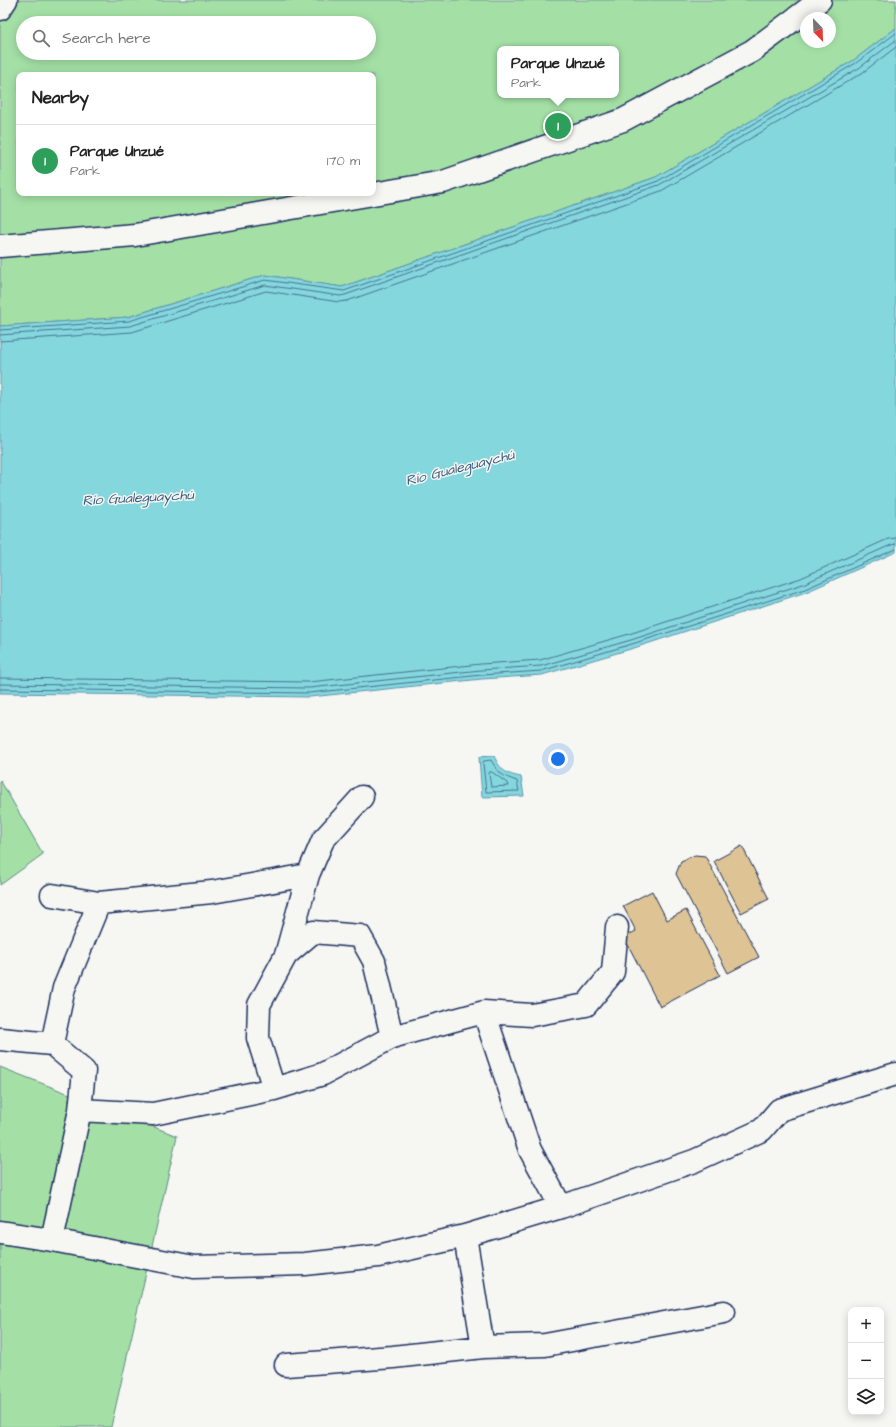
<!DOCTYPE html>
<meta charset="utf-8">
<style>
:root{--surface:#fff;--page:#f6f6f6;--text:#222;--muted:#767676;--line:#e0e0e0;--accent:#ea580c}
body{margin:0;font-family:"Architects Daughter",sans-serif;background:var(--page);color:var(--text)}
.controls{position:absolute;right:12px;bottom:12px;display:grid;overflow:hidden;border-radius:8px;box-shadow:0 2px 10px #0003}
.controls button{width:36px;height:36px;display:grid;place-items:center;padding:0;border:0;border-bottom:1px solid var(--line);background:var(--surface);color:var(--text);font:20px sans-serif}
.compass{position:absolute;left:800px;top:12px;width:36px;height:36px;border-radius:50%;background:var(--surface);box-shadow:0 2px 10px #0003;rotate:157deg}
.you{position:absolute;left:558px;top:759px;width:14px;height:14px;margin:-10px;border:3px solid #fff;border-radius:50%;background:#1a73e8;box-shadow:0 0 0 6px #1a73e833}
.badge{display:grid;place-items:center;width:26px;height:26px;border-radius:50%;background:var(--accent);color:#fff;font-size:13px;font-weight:700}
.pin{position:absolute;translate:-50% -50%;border:2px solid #fff;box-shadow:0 1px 4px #0006}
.popup{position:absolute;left:497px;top:46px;width:122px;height:52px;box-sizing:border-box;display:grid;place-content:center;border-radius:8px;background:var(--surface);filter:drop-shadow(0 1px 3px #0005);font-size:13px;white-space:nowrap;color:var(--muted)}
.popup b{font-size:15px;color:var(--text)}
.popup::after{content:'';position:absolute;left:50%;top:100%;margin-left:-8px;border:8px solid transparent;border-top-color:var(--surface)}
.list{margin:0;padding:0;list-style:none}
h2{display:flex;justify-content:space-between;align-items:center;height:52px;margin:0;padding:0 16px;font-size:17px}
h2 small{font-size:13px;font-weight:400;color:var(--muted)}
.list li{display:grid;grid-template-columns:26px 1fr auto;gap:12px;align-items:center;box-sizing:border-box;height:72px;padding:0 16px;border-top:1px solid var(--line)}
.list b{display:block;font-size:15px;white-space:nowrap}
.list p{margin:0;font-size:13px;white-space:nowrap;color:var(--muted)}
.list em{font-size:13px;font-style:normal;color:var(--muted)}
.icon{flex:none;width:22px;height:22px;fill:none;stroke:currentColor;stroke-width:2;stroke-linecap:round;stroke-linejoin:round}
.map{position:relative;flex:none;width:896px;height:1427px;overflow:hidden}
.search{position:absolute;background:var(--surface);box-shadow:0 2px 10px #0003;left:16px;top:16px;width:360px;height:44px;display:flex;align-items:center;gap:10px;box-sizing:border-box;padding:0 14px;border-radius:22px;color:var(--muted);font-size:15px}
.panel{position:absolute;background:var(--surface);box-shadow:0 2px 10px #0003;left:16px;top:72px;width:360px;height:124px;border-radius:8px}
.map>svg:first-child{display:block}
.green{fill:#a4e0a6;stroke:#608882;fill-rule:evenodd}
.water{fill:#85d7de;stroke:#5b94ab}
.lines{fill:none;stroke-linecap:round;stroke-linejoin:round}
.shore{stroke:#457291;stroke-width:1}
.building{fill:#dec494;stroke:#1b2f5e}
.minor-casing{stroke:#1b2f5e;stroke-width:25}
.minor{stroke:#f6f6f2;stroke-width:22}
.labels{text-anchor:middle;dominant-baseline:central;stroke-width:3;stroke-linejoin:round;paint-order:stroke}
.water-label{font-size:14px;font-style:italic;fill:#36597e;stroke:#f6f6f2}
</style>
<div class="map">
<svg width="896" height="1427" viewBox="0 0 896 1427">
<rect width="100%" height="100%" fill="#f6f6f2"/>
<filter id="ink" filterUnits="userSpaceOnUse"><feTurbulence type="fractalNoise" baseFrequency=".025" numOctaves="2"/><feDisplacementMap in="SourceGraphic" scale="8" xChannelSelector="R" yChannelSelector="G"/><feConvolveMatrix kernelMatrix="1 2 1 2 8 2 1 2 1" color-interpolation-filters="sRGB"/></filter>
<g filter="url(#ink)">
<!-- green -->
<path class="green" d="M 0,0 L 896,0 L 896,28 L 854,60 L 656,177 L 342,287 L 265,275 L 128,317 L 0,326 ZM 806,18 L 830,18 L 830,42 L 806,42 ZM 23,23 L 369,23 L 369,53 L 23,53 ZM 500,49 L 616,49 L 616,95 L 500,95 ZM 19,75 L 373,75 L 373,193 L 19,193 Z
M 0,780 L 43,854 L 0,885 Z
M 0,1067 L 177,1136 L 111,1427 L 0,1427 Z"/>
<!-- water -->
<path class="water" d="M 896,28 L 896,552 L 806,592 L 634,648 L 542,675 L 482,679 L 310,697 L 0,693 L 0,326 L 128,317 L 265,275 L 342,287 L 656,177 L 854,60 Z
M 494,756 C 501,771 506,774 521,777 L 524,796 L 482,797 L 479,757 Z"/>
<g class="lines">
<!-- shore -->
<path class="shore" d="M 0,330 L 129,321 L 265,280 L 344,291 L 658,181 L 856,63 L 896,33
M 0,335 L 130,326 L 265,285 L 340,296 L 345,295 L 659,185 L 859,68 L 896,40
M 0,341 L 132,332 L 266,291 L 339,302 L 347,301 L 661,191 L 862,73 L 896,47
M 0,678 L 309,682 L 481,664 L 540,660 L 629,634 L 801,578 L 888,539 L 896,538
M 0,684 L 309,688 L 481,670 L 541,666 L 631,640 L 803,584 L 891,545 L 896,544
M 0,689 L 309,693 L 482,675 L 541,671 L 632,644 L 805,589 L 896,549
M 484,761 L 491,760 C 499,774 502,776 517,781 L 519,791 L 486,792 L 483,763 Z
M 490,772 L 492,772 L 507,783 L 508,786 L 491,787 L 489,774 Z"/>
</g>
<!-- building -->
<path class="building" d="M 742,846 L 769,899 L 741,913 L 714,861 Z
M 695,855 L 705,856 L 759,957 L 728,973 L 676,874 L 681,861 Z
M 652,891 L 667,920 L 686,910 L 720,975 L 660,1007 L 624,937 L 636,931 L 623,906 Z"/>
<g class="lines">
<!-- minor casing -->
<g class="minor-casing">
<path id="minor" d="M 0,9 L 6,0
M 0,246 L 135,235 L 443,182 L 623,120 L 752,51 L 820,0
M 52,895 L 99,903 L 212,892 L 308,875
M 286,955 L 313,932 L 360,936 L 374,961 L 392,1037
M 484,1012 L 530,1150 L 561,1207
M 0,1039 L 52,1044 L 84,1071 L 80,1110 L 52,1240
M 52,1044 L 64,988 L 99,903
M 274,1089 L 258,1038 L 259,1005 L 286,955 L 308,875 L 323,840 L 362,797
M 80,1110 L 153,1114 L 274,1089 L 323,1074 L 392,1037 L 484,1012 L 532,1015 L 586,1005 L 613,972 L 617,927
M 0,1232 L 52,1240 L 194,1267 L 305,1264 L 378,1256 L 465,1236 L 561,1207 L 694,1161 L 762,1130 L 779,1110 L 896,1074
M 465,1236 L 483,1347
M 286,1365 L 393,1357 L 483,1347 L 545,1345 L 724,1312"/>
</g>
<!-- minor -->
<use href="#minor" class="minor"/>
</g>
</g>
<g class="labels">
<!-- water labels -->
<g class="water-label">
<text transform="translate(460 468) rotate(-14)">Río Gualeguaychú</text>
<text transform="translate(138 498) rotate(-3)">Río Gualeguaychú</text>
</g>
</g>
</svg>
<div class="controls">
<button>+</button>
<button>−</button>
<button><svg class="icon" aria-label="layers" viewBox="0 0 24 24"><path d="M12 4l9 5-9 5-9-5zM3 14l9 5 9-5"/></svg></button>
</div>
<svg class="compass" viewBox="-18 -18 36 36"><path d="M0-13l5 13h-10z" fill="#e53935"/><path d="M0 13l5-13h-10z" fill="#767676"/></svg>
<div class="you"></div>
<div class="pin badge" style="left:558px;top:126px;background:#2e9e5b">1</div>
<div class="popup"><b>Parque Unzué</b>Park</div>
<div class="search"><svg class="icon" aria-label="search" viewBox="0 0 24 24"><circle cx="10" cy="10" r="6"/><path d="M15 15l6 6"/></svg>Search here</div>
<section class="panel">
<h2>Nearby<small></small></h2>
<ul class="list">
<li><span class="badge" style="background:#2e9e5b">1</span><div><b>Parque Unzué</b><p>Park</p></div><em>170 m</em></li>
</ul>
</section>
</div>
